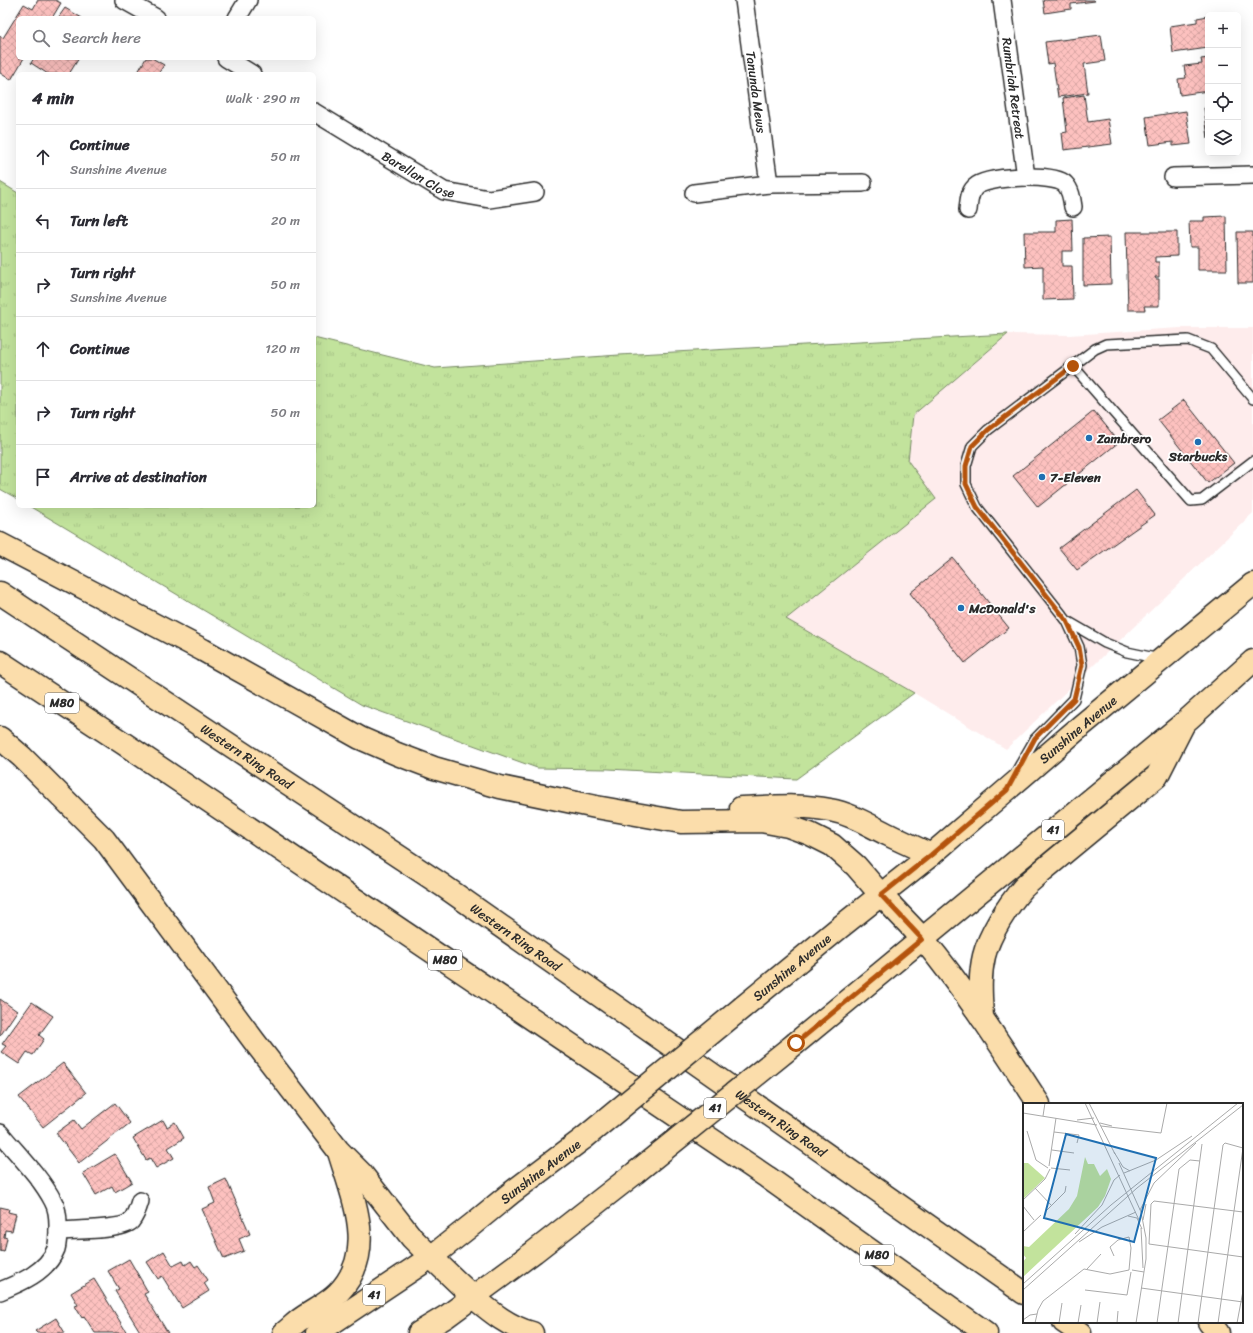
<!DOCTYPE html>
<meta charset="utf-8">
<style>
:root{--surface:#fff;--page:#f7f7f7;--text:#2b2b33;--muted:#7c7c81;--line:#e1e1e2}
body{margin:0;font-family:Sriracha,sans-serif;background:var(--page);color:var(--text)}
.controls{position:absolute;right:12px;top:12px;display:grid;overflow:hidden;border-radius:6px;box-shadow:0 4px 16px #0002}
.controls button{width:36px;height:36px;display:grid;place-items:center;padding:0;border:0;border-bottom:1px solid var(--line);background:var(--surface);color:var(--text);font:20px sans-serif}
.stop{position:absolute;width:12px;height:12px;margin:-9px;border:3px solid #b45309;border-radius:50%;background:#fff}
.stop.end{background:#b45309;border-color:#fff;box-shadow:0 1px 4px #0008}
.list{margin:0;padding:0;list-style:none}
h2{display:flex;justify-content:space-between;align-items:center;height:52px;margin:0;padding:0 16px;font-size:17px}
h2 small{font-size:13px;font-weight:400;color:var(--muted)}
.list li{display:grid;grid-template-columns:26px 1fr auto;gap:12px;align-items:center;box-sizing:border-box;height:64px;padding:0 16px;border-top:1px solid var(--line)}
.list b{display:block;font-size:15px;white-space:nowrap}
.list p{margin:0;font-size:13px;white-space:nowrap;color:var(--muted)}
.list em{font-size:13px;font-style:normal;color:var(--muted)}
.icon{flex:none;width:22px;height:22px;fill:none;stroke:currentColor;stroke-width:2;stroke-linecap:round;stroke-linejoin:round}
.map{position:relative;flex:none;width:1253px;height:1333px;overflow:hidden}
.search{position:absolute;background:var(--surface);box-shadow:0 4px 16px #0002;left:16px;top:16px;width:300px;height:44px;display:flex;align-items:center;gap:10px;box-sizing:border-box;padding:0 14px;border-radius:6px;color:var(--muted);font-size:15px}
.panel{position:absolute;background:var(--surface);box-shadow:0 4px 16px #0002;left:16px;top:72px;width:300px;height:436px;border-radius:6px}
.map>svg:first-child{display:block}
.built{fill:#feecec}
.grass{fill:url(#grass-tufts);stroke:#768764}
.building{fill:url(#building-cross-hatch);stroke:#2b2b2b}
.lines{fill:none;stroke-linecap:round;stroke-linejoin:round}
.lane-casing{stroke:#2b2b2b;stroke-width:12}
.street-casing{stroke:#2b2b2b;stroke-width:20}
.primary-casing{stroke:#2b2b2b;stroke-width:25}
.highway-casing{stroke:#2b2b2b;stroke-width:25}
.lane{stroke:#fff;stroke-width:9}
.street{stroke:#fff;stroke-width:17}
.primary{stroke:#fbddab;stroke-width:22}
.highway{stroke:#fbddab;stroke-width:22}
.primary-bridge-casing{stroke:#2b2b2b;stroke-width:25;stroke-linecap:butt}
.primary-bridge{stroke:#fbddab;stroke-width:22}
.route{stroke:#b45309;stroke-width:5}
.poi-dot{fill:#1f6fb2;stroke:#fff;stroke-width:1.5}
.labels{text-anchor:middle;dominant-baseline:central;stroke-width:3.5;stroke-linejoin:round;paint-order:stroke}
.shield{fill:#fff;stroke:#6b6b6b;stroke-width:1}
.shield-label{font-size:12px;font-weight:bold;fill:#2b2b2b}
.street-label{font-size:13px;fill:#2b2b2b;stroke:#fff}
.poi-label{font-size:13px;font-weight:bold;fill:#2b2b2b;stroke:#fff;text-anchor:start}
.inset-road{fill:none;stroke:#aaa;stroke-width:1}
.view{fill:#1f6fb2;fill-opacity:0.15;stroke:#1f6fb2;stroke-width:2}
.inset-edge{fill:none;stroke:#2b2b2b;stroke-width:2}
</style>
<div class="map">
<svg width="1253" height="1333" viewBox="0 0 1253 1333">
<defs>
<pattern id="grass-tufts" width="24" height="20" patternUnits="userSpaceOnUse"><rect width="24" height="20" fill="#c2e39c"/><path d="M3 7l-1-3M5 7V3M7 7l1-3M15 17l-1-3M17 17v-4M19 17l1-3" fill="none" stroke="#a7c387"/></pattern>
<pattern id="building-cross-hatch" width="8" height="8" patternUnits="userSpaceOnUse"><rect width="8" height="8" fill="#fdc1bf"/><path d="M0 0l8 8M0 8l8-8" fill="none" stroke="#d9a6a4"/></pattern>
</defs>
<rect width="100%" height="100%" fill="#fff"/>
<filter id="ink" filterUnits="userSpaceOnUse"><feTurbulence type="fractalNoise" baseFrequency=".025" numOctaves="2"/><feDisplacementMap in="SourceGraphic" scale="8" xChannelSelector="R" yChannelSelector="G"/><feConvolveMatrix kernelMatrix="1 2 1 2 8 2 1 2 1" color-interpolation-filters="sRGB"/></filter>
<g filter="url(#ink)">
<!-- built -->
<path class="built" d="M 1180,328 L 1253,328 L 1253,513 L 1006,749 L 914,693 L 785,619 L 936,499 L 908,461 L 913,415 L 1008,334 L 1069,335 Z"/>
<!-- grass -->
<path class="grass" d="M 0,182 L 18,193 L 18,499 L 0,489 Z
M 1008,334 L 913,415 L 908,461 L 936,499 L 786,619 L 914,693 L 796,779 L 608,769 L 537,768 L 362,705 L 29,506 L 314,506 L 314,338 L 435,368 L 619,355 Z"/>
<!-- building -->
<path class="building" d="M 38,0 L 55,0 L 61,3 L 52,18 L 18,18 L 18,58 L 24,58 L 11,80 L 0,73 L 0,36 L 3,38 L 24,4 L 33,9 Z
M 1043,0 L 1094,0 L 1095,1 L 1071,4 L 1071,9 L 1045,13 Z
M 65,8 L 82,18 L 58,18 Z
M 1208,16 L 1208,48 L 1173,53 L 1170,26 L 1197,22 L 1197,18 Z
M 1101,35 L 1105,61 L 1084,64 L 1088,93 L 1058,97 L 1053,63 L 1048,64 L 1045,42 Z
M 34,58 L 79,58 L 69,74 L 48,74 L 31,63 Z
M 146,58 L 152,58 L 164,65 L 158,74 L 141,74 L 138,72 Z
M 1208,58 L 1208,91 L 1180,95 L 1178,79 L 1186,78 L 1184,66 L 1202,64 L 1201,59 Z
M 1084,95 L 1088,122 L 1108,119 L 1112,144 L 1064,150 L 1062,133 L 1067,132 L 1063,98 Z
M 1208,107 L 1208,138 L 1204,108 Z
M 1186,111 L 1191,144 L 1173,146 L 1173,142 L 1150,145 L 1146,117 Z
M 1226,216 L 1227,270 L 1198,270 L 1198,247 L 1190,247 L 1189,221 L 1204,221 L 1204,217 Z
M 1072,219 L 1073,251 L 1062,251 L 1062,266 L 1072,266 L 1073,299 L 1043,300 L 1043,266 L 1025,267 L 1024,232 L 1056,232 L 1056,220 Z
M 1126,232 L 1177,232 L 1177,256 L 1155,257 L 1155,262 L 1159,262 L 1159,277 L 1155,277 L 1156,279 L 1159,279 L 1159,306 L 1144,306 L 1145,310 L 1128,310 Z
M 1237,232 L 1253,232 L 1253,283 L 1238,283 Z
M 1110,237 L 1111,284 L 1083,285 L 1083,238 Z
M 1184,400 L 1234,463 L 1208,483 L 1158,420 Z
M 1094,411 L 1119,442 L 1038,507 L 1013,476 Z
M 1136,490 L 1155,515 L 1077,570 L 1059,548 Z
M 953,558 L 1009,628 L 965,663 L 910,593 Z
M 0,999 L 17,1011 L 0,1036 Z
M 32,1002 L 53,1016 L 39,1035 L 44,1039 L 33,1055 L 27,1052 L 19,1064 L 1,1052 L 6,1046 L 2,1044 Z
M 63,1063 L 86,1093 L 43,1127 L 19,1097 Z
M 115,1103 L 130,1123 L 79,1163 L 56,1133 L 74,1120 L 81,1129 Z
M 163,1120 L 167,1127 L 175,1122 L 184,1138 L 168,1148 L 174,1158 L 156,1168 L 150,1158 L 146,1160 L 133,1138 Z
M 115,1154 L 132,1182 L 115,1192 L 112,1186 L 96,1195 L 83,1173 Z
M 226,1179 L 250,1234 L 239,1239 L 244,1251 L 224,1259 L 202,1209 L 215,1203 L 209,1187 Z
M 0,1207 L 9,1209 L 8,1212 L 16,1214 L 12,1231 L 5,1230 L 4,1237 L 7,1238 L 4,1252 L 0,1251 Z
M 164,1251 L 173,1266 L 183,1261 L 185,1265 L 191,1261 L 195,1267 L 198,1265 L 208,1280 L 204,1283 L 209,1291 L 182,1308 L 162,1276 L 158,1279 L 147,1262 Z
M 129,1259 L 148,1292 L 144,1294 L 168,1333 L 141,1333 L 115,1291 L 119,1289 L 108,1271 Z
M 94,1279 L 127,1333 L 95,1333 L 84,1316 L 82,1318 L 75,1306 L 78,1305 L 71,1293 Z
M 56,1318 L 65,1333 L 37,1333 L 35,1331 Z"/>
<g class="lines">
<!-- lane casing -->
<g class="lane-casing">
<path id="lane" d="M 1073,366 L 1191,501 L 1202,500 L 1253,461
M 1067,621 L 1105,643 L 1127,652 L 1160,659
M 1016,772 L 1035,739 L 1074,699 L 1082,665 L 1079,647 L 1067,621 L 977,507 L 966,484 L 966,466 L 972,446 L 988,430 L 1095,349 L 1106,344 L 1188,340 L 1211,349 L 1253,399"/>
</g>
<!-- street casing -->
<g class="street-casing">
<g id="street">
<path d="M 124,0 L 156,18"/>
<path id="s1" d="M 744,0 L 769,184"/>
<path id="s2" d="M 1002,0 L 1026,177"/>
<path d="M 237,18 L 248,0"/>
<path d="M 226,58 L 252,74"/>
<path id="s3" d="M 314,112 L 444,191 L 489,199 L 535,192"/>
<path d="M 1173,177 L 1253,175"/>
<path d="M 694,193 L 769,184 L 863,183"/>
<path d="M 968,210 C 969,201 969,193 975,187 C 986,176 1054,173 1065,184 C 1071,190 1072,200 1073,207"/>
<path d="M 0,1133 C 18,1155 40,1176 53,1201 C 57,1208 58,1217 58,1225 C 58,1232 58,1243 56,1249 C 47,1272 20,1283 0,1291"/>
<path d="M 58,1231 C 72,1230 123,1230 131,1221 C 136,1215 138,1208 140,1201"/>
</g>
</g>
<!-- primary casing -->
<g class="primary-casing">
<g id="primary">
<path d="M 881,895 L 923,939"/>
<path id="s4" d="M 743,1007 L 839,928 L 931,855 L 1081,726 L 1253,584"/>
<path d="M 796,1043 L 1184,723 L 1253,661"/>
<path d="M 431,1257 L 473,1297"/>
<path id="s5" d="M 317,1333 L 431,1257 L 473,1224 L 511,1193 L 584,1138"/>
<path d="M 419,1333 L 447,1316 L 534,1252 L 635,1173"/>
</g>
</g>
<!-- highway casing -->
<g class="highway-casing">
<g id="highway">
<path d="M 0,544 L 203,650 L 360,738 L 397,754 L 434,768 L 500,787 L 596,807 L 681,822 L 761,821 L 788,826 L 810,834 L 832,845 L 856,866 L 881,895"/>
<path id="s6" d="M 0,593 L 442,885 L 1024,1293"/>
<path d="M 0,662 L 123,743 L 767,1177 L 986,1333"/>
<path d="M 0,738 L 22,757 L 104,839 L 254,1041 L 338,1150 L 361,1173 L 412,1238 L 431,1257"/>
<path d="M 741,808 C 771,807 801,804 830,810 C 852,814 870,826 889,835 C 903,842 917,848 931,855"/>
<path d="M 923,939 C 966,991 1002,1047 1039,1104"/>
<path d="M 982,1018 C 981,997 979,977 984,956 C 989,935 1008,905 1023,888 C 1029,882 1036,877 1042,871 L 1157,776 L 1184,723"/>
<path d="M 473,1297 C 491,1312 509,1327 532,1333"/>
<path d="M 1064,1322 L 1080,1333"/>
<path d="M 1209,1322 L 1218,1333"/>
<path d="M 284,1333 C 289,1329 293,1325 298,1321 C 311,1311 326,1305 338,1293 C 378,1252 353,1199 339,1152"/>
</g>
</g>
<!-- lane -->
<use href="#lane" class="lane"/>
<!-- street -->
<use href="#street" class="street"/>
<!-- primary -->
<use href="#primary" class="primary"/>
<!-- highway -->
<use href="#highway" class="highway"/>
<!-- primary-bridge casing -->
<g class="primary-bridge-casing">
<path id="primary-bridge" d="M 584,1138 L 743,1007
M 635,1173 L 796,1043"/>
</g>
<!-- primary-bridge -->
<use href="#primary-bridge" class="primary-bridge"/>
</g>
</g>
<g class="lines" filter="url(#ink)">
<!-- route -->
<path class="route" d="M 796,1043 L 922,939 L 881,895 L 931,855 L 1007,790 L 1035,738 L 1074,699 L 1082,665 L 1079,647 L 1067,621 L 977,507 L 966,484 L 966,466 L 972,446 L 988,430 L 1073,366"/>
</g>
<!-- markers -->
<g class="poi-dot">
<circle cx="1089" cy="438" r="4"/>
<circle cx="1198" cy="442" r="4"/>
<circle cx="1042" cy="477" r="4"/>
<circle cx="961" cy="608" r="4"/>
</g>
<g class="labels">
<!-- shield labels -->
<g class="shield">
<rect x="45" y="693" width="34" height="20" rx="3"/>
<rect x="1042" y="820" width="22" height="20" rx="3"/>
<rect x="428" y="950" width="34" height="20" rx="3"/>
<rect x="704" y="1098" width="22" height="20" rx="3"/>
<rect x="860" y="1245" width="34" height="20" rx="3"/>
<rect x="363" y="1285" width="22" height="20" rx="3"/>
</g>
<g class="shield-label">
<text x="62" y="703">M80</text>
<text x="1053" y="830">41</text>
<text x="445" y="960">M80</text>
<text x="715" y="1108">41</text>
<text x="877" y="1255">M80</text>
<text x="374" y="1295">41</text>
</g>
<!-- street labels -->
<g class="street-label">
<text stroke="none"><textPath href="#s2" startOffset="89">Rumbriah Retreat</textPath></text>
<text stroke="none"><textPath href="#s1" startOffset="93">Tanunda Mews</textPath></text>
<text stroke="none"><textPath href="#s3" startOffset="122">Barellan Close</textPath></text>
<text stroke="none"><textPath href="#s4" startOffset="435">Sunshine Avenue</textPath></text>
<text stroke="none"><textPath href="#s6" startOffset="296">Western Ring Road</textPath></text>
<text stroke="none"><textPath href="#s6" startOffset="620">Western Ring Road</textPath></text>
<text stroke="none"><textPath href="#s4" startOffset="63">Sunshine Avenue</textPath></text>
<text stroke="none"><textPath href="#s6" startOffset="944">Western Ring Road</textPath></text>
<text stroke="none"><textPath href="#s5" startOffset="276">Sunshine Avenue</textPath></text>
</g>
<!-- poi labels -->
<g class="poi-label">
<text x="1097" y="438">Zambrero</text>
<text x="1198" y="456" text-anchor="middle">Starbucks</text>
<text x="1050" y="477">7-Eleven</text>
<text x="969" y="608">McDonald's</text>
</g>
</g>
<!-- overview -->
<g transform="translate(1023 1103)">
<rect width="220" height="220" fill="#fff"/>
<path d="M 62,54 L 65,61 L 71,61 L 77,73 L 84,66 L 88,76 L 82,93 L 75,104 L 0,174 L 0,159 L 3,155 L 0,151 L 0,143 L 6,144 L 46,106 L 54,93 ZM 0,60 L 5,60 L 22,75 L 0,96 Z" fill="#c2e39c"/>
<path class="inset-road" d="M 62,0 L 116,117M 66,0 L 92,51M 0,10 L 74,22M 20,13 L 22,0M 54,17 L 71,15M 77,20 L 89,23M 78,23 L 138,30 L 144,0M 4,28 L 13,57 L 25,65M 31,29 L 56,32 L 54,40M 29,47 L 51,50M 91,49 L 100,64 L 107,68M 96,60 L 118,109 L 123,135 L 123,156 L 113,220M 26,63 L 33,15M 28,65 L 47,67M 101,70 L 133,57 L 169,33M 12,85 L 28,102M 0,97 L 22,76 L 27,66M 0,103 L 11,117M 117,107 L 131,80 L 173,40M 23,108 L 42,89 L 43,83M 105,113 L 114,115 L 119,126M 120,117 L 123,101M 118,125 L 120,165M 0,129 L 18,112M 52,131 L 79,102 L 91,77 L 97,72M 56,139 L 79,124 L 113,109M 126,141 L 128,101 L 131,98 L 220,109M 126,141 L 220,154M 64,166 L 78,151M 109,167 L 121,169M 0,181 L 88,102 L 215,0M 118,185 L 220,199M 0,187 L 114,85 L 220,2M 62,187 L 104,192 L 108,169M 0,217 L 7,212 L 14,211M 12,220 L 15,207 L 20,198 L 61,166 L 87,171 L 106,167 L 108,145 L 106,134 L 95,137 L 87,144 L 91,153M 36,220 L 39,200M 55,220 L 58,202M 74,220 L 77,199M 94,220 L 95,208M 134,220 L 156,66 L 167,57 L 177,58M 155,220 L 179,41M 175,220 L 200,42 L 202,40 L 220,45M 195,220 L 220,45M 214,220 L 220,188"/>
<path class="view" d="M 43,31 L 133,55 L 111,139 L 21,115 Z"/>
<rect width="220" height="220" class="inset-edge"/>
</g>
</svg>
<div class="controls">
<button>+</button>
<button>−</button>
<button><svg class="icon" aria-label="locate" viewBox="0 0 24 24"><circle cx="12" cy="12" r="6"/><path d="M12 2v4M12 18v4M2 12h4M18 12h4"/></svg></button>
<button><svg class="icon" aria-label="layers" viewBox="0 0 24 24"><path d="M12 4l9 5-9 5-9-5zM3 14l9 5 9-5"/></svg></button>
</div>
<div class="stop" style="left:796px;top:1043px"></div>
<div class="stop end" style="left:1073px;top:366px"></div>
<div class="search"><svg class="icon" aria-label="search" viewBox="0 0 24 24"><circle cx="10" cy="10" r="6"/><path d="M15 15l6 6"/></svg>Search here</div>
<section class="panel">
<h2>4 min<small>Walk · 290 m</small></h2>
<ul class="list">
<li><svg class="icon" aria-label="ahead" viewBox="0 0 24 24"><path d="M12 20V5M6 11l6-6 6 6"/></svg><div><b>Continue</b><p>Sunshine Avenue</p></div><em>50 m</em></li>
<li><svg class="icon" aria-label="left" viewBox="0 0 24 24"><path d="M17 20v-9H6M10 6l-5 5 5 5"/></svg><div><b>Turn left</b></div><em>20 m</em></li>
<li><svg class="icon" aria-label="right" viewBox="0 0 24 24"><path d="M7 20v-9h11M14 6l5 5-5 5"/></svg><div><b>Turn right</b><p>Sunshine Avenue</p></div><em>50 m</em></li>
<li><svg class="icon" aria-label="ahead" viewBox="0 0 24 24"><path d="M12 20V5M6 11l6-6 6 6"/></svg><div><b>Continue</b></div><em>120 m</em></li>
<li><svg class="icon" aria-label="right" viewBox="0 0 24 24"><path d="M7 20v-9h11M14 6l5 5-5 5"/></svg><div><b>Turn right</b></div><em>50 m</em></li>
<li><svg class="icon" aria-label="arrive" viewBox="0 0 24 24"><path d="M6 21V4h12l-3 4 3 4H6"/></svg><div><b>Arrive at destination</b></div></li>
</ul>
</section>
</div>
